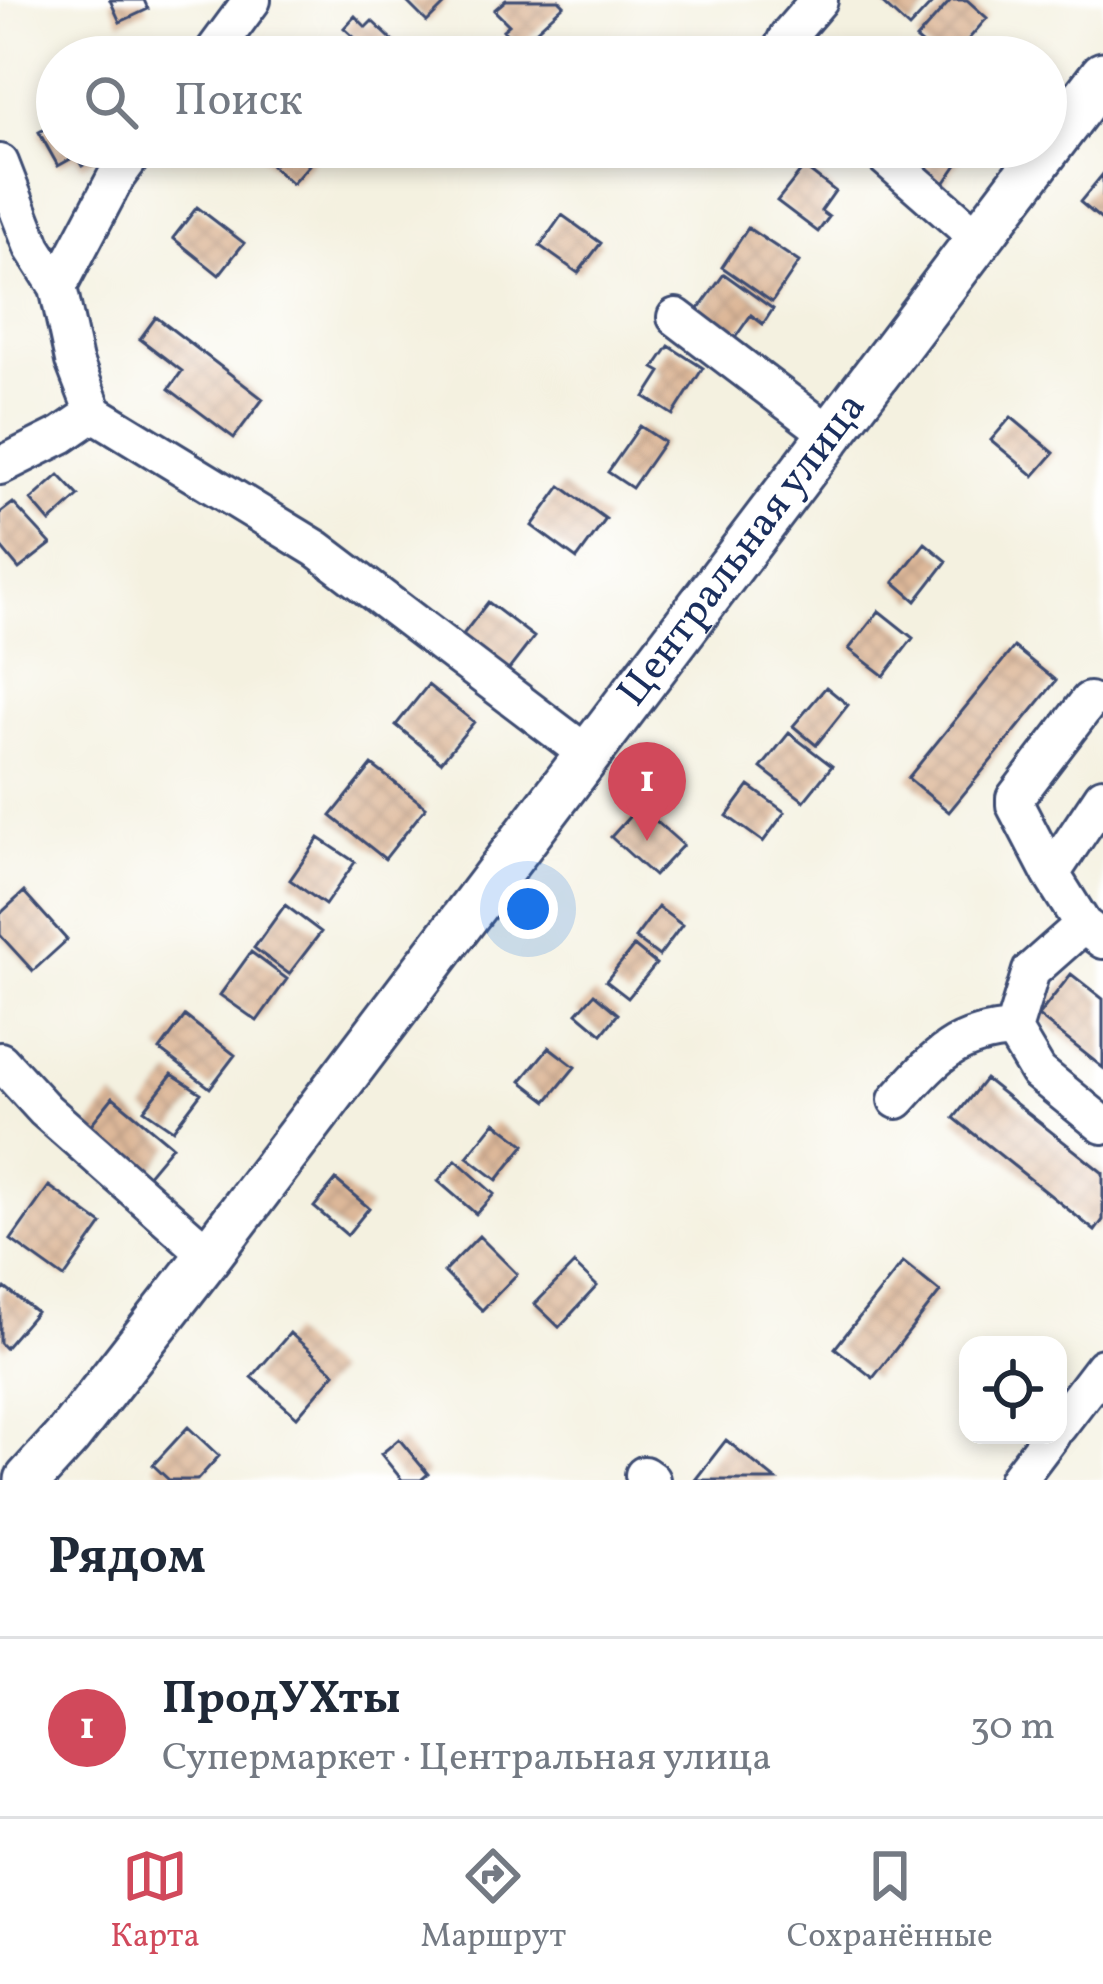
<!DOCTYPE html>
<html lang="ru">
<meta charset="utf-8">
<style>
:root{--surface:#fff;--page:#f6f6f7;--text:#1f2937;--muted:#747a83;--line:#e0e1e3;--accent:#d1495b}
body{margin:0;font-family:Vollkorn,serif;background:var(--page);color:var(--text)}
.controls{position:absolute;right:36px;bottom:36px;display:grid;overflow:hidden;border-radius:24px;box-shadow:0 6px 18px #0003}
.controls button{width:108px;height:108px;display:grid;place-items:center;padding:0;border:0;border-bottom:3px solid var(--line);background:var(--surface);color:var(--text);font:60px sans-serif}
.you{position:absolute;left:528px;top:909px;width:42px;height:42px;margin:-30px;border:9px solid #fff;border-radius:50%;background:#1a73e8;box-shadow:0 0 0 18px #1a73e833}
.badge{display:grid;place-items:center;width:78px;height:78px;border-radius:50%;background:var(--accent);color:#fff;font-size:39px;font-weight:700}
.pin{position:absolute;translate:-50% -99px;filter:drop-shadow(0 3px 6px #0008)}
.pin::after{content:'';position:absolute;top:63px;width:42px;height:36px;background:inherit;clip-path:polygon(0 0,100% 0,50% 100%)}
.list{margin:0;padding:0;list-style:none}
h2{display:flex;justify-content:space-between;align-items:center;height:156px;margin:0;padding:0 48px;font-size:51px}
h2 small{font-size:39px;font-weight:400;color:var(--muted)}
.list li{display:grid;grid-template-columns:78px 1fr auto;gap:36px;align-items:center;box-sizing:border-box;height:180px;padding:0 48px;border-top:3px solid var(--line)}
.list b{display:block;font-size:45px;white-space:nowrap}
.list p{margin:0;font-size:39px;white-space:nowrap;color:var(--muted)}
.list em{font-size:39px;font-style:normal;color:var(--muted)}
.icon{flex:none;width:66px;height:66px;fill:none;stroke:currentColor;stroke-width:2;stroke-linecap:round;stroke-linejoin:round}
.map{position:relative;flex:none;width:1103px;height:1480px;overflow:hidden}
.search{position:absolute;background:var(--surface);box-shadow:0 6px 18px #0003;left:36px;right:36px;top:36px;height:132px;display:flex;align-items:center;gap:30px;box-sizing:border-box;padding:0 42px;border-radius:66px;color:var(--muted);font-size:45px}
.sheet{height:336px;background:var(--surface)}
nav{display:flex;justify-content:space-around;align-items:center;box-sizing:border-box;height:168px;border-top:3px solid var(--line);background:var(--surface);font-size:33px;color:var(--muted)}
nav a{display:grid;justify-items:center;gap:6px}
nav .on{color:var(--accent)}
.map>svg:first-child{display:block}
.building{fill:url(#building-cross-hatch)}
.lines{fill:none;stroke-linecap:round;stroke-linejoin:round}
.minor-casing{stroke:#3c4c72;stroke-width:42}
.major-casing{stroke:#3c4c72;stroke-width:51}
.minor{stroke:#fff;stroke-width:36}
.major{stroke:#fff;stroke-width:45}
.labels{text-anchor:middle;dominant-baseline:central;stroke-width:10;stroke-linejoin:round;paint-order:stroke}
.street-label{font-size:42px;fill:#1b2f5e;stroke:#fff}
</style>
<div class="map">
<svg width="1103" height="1480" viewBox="0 0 1103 1480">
<defs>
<pattern id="building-cross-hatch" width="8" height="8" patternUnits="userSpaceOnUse" patternTransform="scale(3)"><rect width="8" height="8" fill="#ddb899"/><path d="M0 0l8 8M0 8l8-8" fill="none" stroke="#bd9e86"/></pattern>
</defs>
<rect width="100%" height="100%" fill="#fff"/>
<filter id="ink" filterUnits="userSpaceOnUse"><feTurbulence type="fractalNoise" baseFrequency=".00833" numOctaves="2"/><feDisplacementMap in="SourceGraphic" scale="24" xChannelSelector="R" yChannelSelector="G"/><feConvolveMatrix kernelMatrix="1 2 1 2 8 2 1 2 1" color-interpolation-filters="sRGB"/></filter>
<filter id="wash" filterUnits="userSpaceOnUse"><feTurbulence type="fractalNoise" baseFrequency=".004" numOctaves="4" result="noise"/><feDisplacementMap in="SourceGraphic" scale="48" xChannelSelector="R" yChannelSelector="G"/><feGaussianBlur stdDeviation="2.7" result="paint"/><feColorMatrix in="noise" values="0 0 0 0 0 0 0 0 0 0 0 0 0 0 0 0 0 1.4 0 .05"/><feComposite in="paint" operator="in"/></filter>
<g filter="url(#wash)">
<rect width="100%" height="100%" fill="#f4f1e0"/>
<g id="blocks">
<!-- building -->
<path class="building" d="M 110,0 L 144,0 L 148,9 L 120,22 Z
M 405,0 L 449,0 L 427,22 Z
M 506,0 L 559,0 L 564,5 L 518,47 L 503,30 L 509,25 L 494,10 Z
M 879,0 L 935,0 L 909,28 Z
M 951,0 L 967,0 L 987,18 L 953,57 L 937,57 L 916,39 Z
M 355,16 L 366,27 L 372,21 L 407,54 L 337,57 L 355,38 L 344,28 Z
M 57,122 L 57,147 L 97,147 L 101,155 L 82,166 L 76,156 L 58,166 L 39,132 Z
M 251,147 L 320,147 L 323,149 L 292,184 Z
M 920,147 L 956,147 L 965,153 L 943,185 L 910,162 Z
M 804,167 L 835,191 L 821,211 L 829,217 L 818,232 L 777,201 Z
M 1103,174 L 1103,221 L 1080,202 Z
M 197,207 L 244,243 L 219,275 L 173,238 Z
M 562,215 L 601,243 L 578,273 L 540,246 Z
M 748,228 L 799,262 L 772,302 L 722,267 Z
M 724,274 L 773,309 L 763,324 L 751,315 L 732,342 L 694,316 Z
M 156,317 L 263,399 L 234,438 L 169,389 L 182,371 L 140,339 Z
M 669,346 L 703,368 L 673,415 L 645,397 L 661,372 L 654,368 Z
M 1011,417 L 1054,453 L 1034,476 L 991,440 Z
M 640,426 L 664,442 L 632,488 L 608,472 Z
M 59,475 L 79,496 L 50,522 L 31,500 Z
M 561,486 L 606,519 L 577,559 L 532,526 Z
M 13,503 L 51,544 L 19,569 L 0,546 L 0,513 Z
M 925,543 L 947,561 L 916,601 L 894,582 Z
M 488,602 L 534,637 L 507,672 L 461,637 Z
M 879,611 L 913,638 L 884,676 L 849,649 Z
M 1014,647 L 1056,681 L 949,812 L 908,778 Z
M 428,685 L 474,722 L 441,762 L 396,725 Z
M 826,687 L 848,705 L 816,745 L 793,726 Z
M 789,733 L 832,766 L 804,801 L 761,768 Z
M 372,765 L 426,807 L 385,859 L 331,816 Z
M 749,786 L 785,812 L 763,842 L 727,816 Z
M 639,806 L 683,845 L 654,876 L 611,837 Z
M 319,838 L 355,862 L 325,905 L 290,880 Z
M 24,892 L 67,940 L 33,971 L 0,935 L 0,914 Z
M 285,905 L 321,932 L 289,974 L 254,948 Z
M 658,907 L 682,925 L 659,956 L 635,938 Z
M 634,946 L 656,964 L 628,998 L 606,981 Z
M 251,952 L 287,979 L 257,1021 L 220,995 Z
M 1071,974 L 1103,999 L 1103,1068 L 1038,1016 Z
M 594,994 L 618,1014 L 602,1034 L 577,1013 Z
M 185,1016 L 235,1055 L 210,1088 L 160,1050 Z
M 549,1047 L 575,1067 L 547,1101 L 521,1081 Z
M 172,1074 L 201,1093 L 173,1130 L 144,1110 Z
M 985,1079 L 1103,1173 L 1103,1220 L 1095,1231 L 954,1118 Z
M 113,1097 L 172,1146 L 142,1182 L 84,1133 Z
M 495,1122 L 525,1145 L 497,1180 L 467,1157 Z
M 456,1160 L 494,1194 L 476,1214 L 438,1181 Z
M 336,1180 L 369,1208 L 347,1235 L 314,1207 Z
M 49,1186 L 102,1224 L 64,1278 L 11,1240 Z
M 479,1236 L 517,1274 L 482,1310 L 444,1272 Z
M 903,1262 L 940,1292 L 873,1378 L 835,1348 Z
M 574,1264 L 597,1286 L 559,1327 L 535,1304 Z
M 5,1288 L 36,1312 L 5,1348 L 0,1343 L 0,1294 Z
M 290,1333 L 335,1373 L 297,1417 L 252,1377 Z
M 188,1427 L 219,1456 L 197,1480 L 169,1480 L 153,1465 Z
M 399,1439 L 428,1474 L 421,1480 L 402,1480 L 381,1454 Z
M 726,1440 L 776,1480 L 695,1480 Z"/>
</g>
</g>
<g filter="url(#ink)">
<use href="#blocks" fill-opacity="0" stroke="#3c4c72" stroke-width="3"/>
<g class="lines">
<!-- minor casing -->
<g class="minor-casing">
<path id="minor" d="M 210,57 L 252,0
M 778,57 L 788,36 L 819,0
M 874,147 L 978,238
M 0,163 L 33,248 L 58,287 L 74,361 L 94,413 L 317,549 L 587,754
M 58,287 L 116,177 L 138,147
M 676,317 L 830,434
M 0,466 L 62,435 L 94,413
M 1103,796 L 1051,874 L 1083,925 L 1103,940
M 1051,874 L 1015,805 L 1015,798 L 1089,701
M 1083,925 L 1031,971 L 1013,1030 L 1038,1072 L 1103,1125
M 0,1061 L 45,1110 L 209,1255
M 897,1100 C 935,1058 954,1034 1013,1030
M 1058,1426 L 1103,1367
M 644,1475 L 651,1480
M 1017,1480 L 1051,1435"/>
</g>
<!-- major casing -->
<g class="major-casing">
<g id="major">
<path id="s1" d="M 28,1480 L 68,1436 L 209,1255 L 1103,75"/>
</g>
</g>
<!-- minor -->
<use href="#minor" class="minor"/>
<!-- major -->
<use href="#major" class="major"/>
</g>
</g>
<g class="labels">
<!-- street labels -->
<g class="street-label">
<text stroke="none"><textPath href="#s1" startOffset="1173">Центральная улица</textPath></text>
</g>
</g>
</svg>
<div class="controls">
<button><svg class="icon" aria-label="locate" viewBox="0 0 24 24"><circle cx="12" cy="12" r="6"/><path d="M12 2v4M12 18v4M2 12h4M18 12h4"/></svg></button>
</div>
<div class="you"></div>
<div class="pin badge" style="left:647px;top:841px">1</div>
<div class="search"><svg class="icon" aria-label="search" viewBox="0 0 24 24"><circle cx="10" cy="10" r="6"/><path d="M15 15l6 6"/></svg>Поиск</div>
</div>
<section class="sheet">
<h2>Рядом<small></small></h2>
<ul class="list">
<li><span class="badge">1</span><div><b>ПродУХты</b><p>Супермаркет · Центральная улица</p></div><em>30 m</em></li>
</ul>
</section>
<nav>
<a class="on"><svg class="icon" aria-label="map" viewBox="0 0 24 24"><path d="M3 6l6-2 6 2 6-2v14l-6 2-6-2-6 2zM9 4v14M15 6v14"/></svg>Карта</a>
<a><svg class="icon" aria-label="directions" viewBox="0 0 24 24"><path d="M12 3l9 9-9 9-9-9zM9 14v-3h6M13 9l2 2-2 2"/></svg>Маршрут</a>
<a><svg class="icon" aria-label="saved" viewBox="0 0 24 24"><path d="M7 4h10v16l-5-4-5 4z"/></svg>Сохранённые</a>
</nav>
